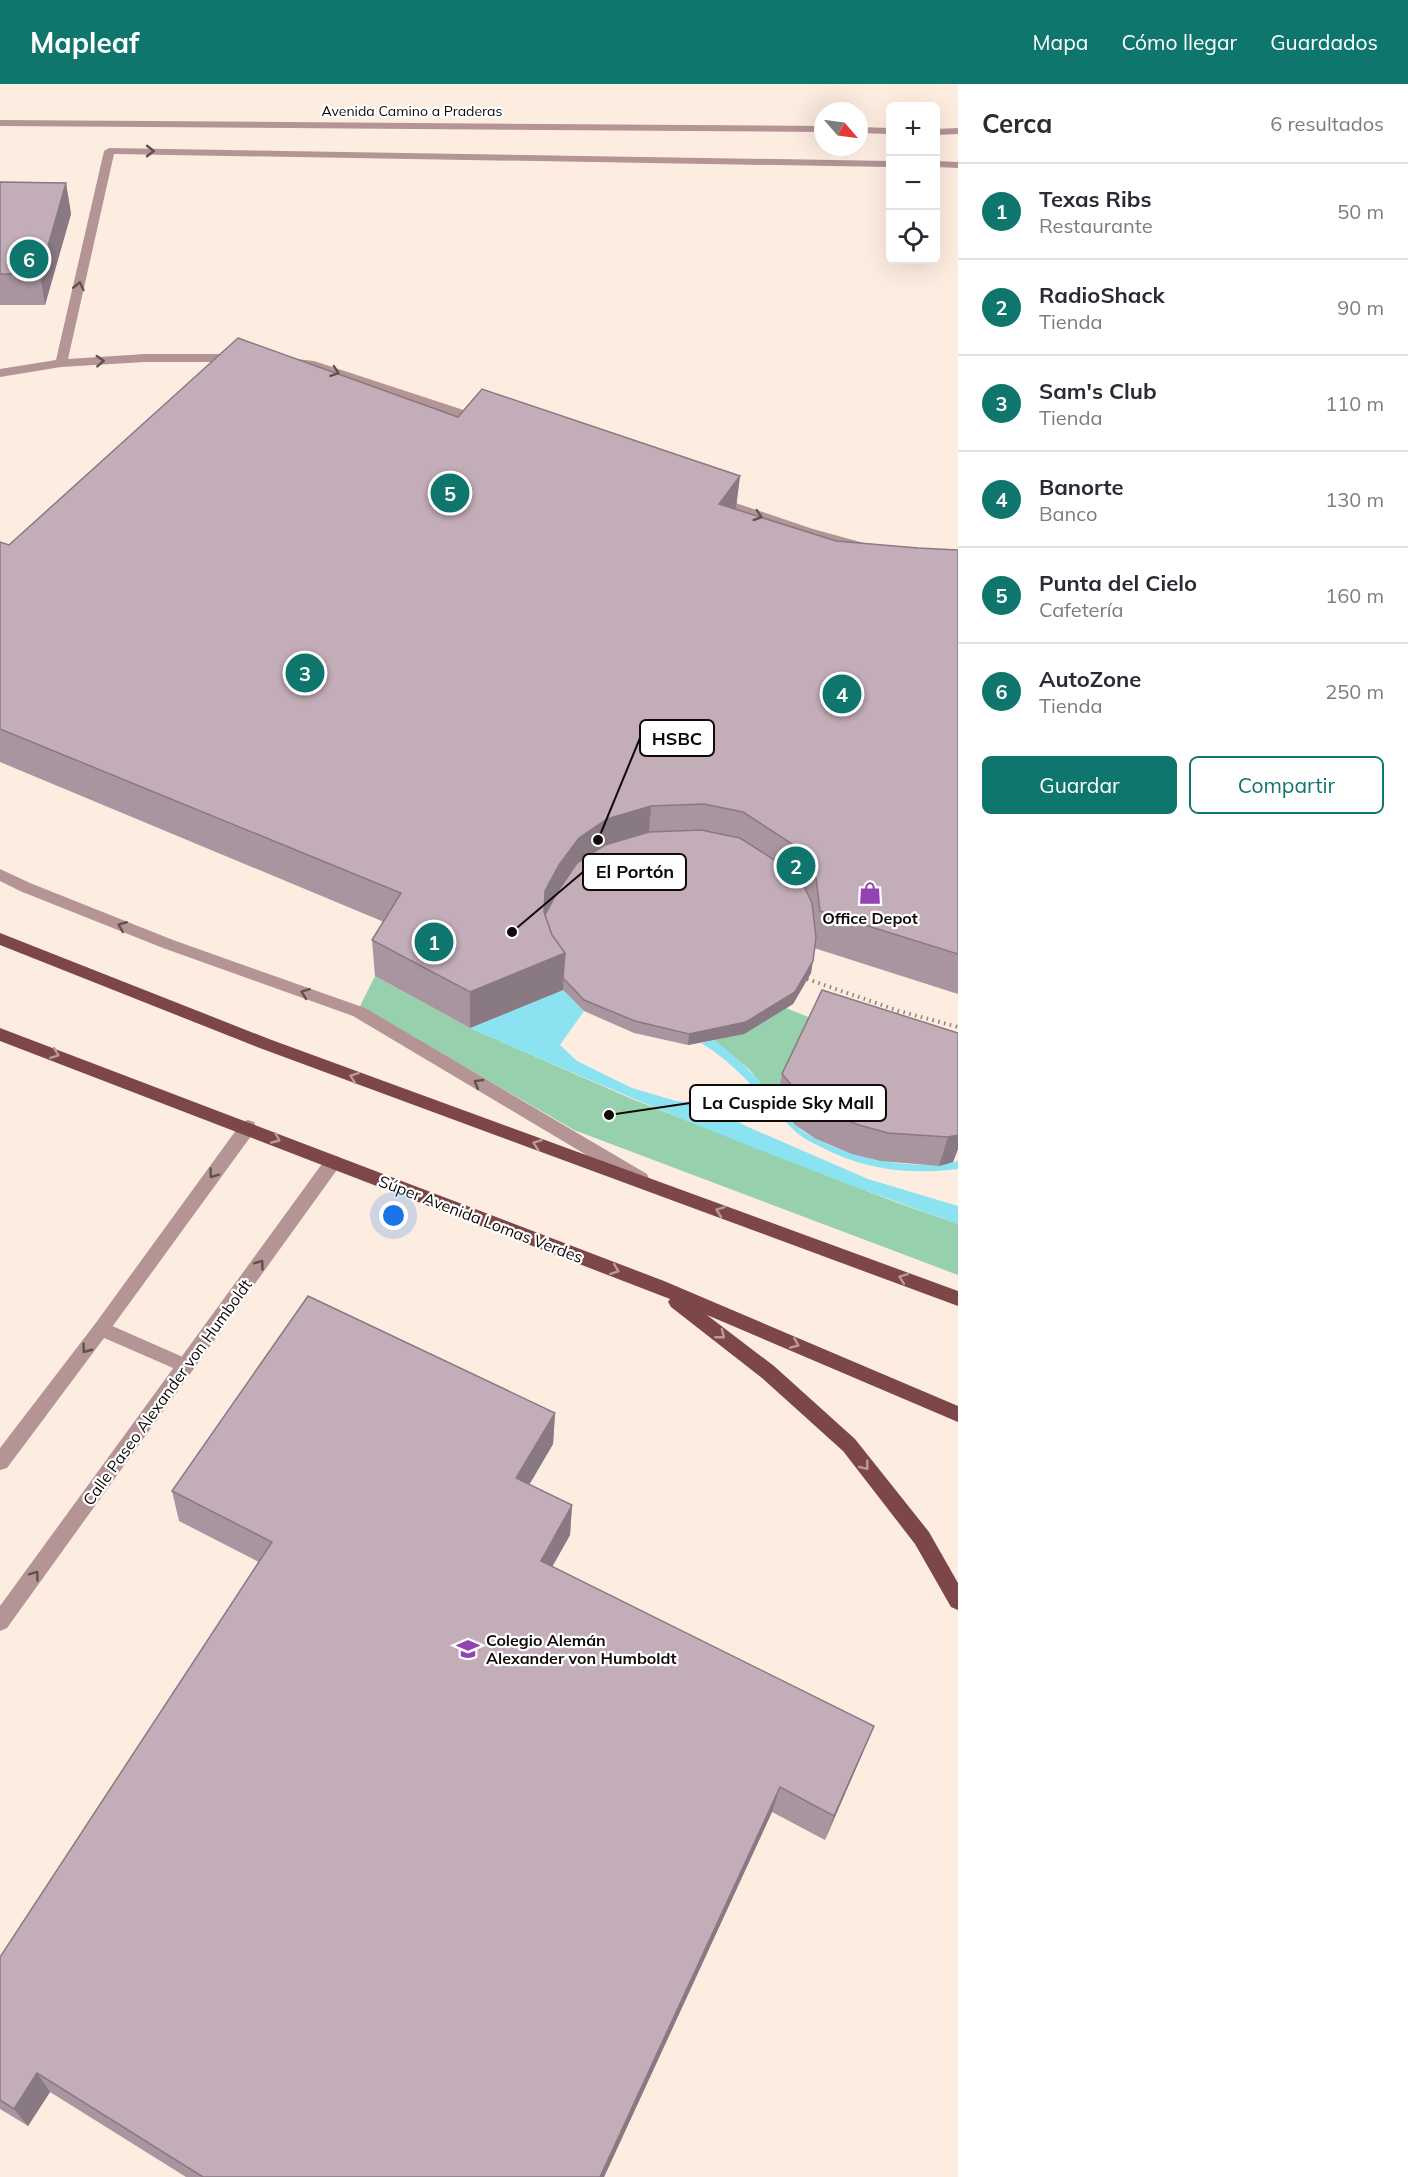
<!DOCTYPE html>
<html lang="es">
<meta charset="utf-8">
<style>
:root{--surface:#fff;--page:#f2f2f3;--text:#2b2b33;--muted:#7c7c81;--line:#e1e1e2;--accent:#0f766e}
body{margin:0;font-family:Mulish,sans-serif;background:var(--page);color:var(--text)}
.controls{position:absolute;right:18px;top:18px;display:grid;overflow:hidden;border-radius:9px;box-shadow:0 6px 24px #0002}
.controls button{width:54px;height:54px;display:grid;place-items:center;padding:0;border:0;border-bottom:2px solid var(--line);background:var(--surface);color:var(--text);font:30px sans-serif}
.compass{position:absolute;left:814px;top:18px;width:54px;height:54px;border-radius:50%;background:var(--surface);box-shadow:0 6px 24px #0002;rotate:118deg}
.you{position:absolute;left:394px;top:1132px;width:21px;height:21px;margin:-15px;border:4px solid #fff;border-radius:50%;background:#1a73e8;box-shadow:0 0 0 9px #1a73e833}
.badge{display:grid;place-items:center;width:39px;height:39px;border-radius:50%;background:var(--accent);color:#fff;font-size:20px;font-weight:700}
.pin{position:absolute;translate:-50% -50%;border:3px solid #fff;box-shadow:0 2px 6px #0006}
.list{margin:0;padding:0;list-style:none}
h2{display:flex;justify-content:space-between;align-items:center;height:78px;margin:0;padding:0 24px;font-size:26px}
h2 small{font-size:20px;font-weight:400;color:var(--muted)}
.list li{display:grid;grid-template-columns:39px 1fr auto;gap:18px;align-items:center;box-sizing:border-box;height:96px;padding:0 24px;border-top:2px solid var(--line)}
.list b{display:block;font-size:22px;white-space:nowrap}
.list p{margin:0;font-size:20px;white-space:nowrap;color:var(--muted)}
.list em{font-size:20px;font-style:normal;color:var(--muted)}
.actions{display:flex;gap:12px;padding:18px 24px}
.actions a{flex:1;padding:14px 0;border:2px solid var(--accent);border-radius:9px;text-align:center;font-size:21px;color:var(--accent)}
.actions .main{background:var(--accent);color:#fff}
.icon{flex:none;width:33px;height:33px;fill:none;stroke:currentColor;stroke-width:2;stroke-linecap:round;stroke-linejoin:round}
.map{position:relative;flex:none;width:958px;height:2093px;overflow:hidden}
header{display:flex;align-items:center;gap:36px;box-sizing:border-box;height:84px;padding:0 30px;background:var(--accent);color:#fff}
header strong{font-size:28px}
nav{display:flex;gap:33px;margin-inline-start:auto;font-size:21px}
main{display:flex}
aside{flex:1;background:var(--surface)}
.map>svg:first-child{display:block}
.green{fill:#96d0ad}
.water{fill:#8be2f0}
.lines{fill:none;stroke-linecap:round;stroke-linejoin:round}
.path{stroke:#8d8279;stroke-width:4;stroke-dasharray:1.5 4.5;stroke-linecap:butt}
.service{fill:#b49494;fill-rule:evenodd}
.minor{fill:#b49494;fill-rule:evenodd}
.tertiary{fill:#b49494;fill-rule:evenodd}
.primary{fill:#7d4749;fill-rule:evenodd}
.wall{fill:#a8959f}
.shaded-wall{fill:#887982}
.building{fill:#c3adb9;stroke:#887982;stroke-width:1.5}
.oneway{stroke:#62504e}
.oneway2{stroke:#b89a9b}
.labels{text-anchor:middle;dominant-baseline:central;stroke-width:4.5;stroke-linejoin:round;paint-order:stroke}
.far-street-label{font-size:14px;fill:#110b07;stroke:#fff}
.poi-label{font-size:16px;font-weight:bold;fill:#110b07;stroke:#fff}
.street-label{font-size:16px;fill:#110b07;stroke:#fff}
.leader{fill:none;stroke:#110b07;stroke-width:2}
.callout-dot{fill:#110b07;stroke:#fff;stroke-width:2}
.callout{fill:#fff;stroke:#110b07;stroke-width:2}
.callout-label{font-size:18px;text-anchor:middle;font-weight:bold;fill:#110b07}
</style>
<header>
<strong>Mapleaf</strong>
<nav><a>Mapa</a><a>Cómo llegar</a><a>Guardados</a></nav>
</header>
<main>
<div class="map">
<svg width="958" height="2093" viewBox="0 0 958 2093">
<rect width="100%" height="100%" fill="#fdede1"/>
<!-- green -->
<path class="green" d="M 375,892 L 470,944 L 632,1015 L 895,1118 L 958,1140 L 958,1191 L 574,1046 L 360,922 Z
M 786,924 L 816,936 L 776,1019 L 750,986 L 714,956 L 744,949 Z"/>
<!-- water -->
<path class="water" d="M 563,906 L 584,927 L 560,961 L 577,977 L 632,1004 L 676,1017 L 701,1019 L 748,1043 L 868,1095 L 958,1122 L 958,1140 C 792,1082 631,1015 470,944 Z
M 714,956 C 734,971 751,987 767,1006 C 776,1018 785,1032 796,1042 C 832,1071 914,1089 958,1077 L 958,1085 C 910,1091 864,1086 821,1063 C 813,1059 804,1055 797,1049 C 765,1019 740,982 701,959 Z"/>
<g class="lines">
<!-- path -->
<path class="path" d="M 807,895 L 899,927 L 958,943"/>
<!-- service -->
<path class="service" d="M 109,64 L 890,77 L 890,83 L 114,70 L 68,275 L 145,270 L 238,270 L 244,274 L 238,278 L 145,278 L 61,283 L 0,293 L 0,285 L 56,276 L 104,67 Z
M 936,77 L 958,78 L 958,84 L 936,83 Z
M 288,274 L 314,277 L 485,333 L 487,336 L 481,340 L 477,339 L 309,283 L 284,281 L 282,278 Z
M 715,412 L 813,445 L 864,459 L 866,462 L 859,466 L 803,451 L 710,419 L 709,416 Z
M 0,785 L 30,799 L 173,856 L 365,924 L 647,1090 L 649,1095 L 647,1100 L 641,1102 L 635,1100 L 353,932 L 163,864 L 20,807 L 0,797 Z"/>
<!-- minor -->
<path class="minor" d="M 0,36 L 823,42 L 823,48 L 0,42 Z
M 859,43 L 890,44 L 890,50 L 859,49 Z
M 958,44 L 958,50 L 936,51 L 936,45 Z
M 248,1036 L 254,1038 L 256,1043 L 254,1048 L 107,1250 L 7,1384 L 0,1386 L 0,1364 L 95,1240 L 242,1038 Z
M 333,1071 L 339,1073 L 341,1078 L 339,1083 L 7,1544 L 0,1547 L 0,1522 L 327,1073 Z"/>
<!-- tertiary -->
<path class="tertiary" d="M 101,1237 L 192,1277 L 195,1282 L 192,1287 L 186,1290 L 180,1287 L 95,1250 L 92,1245 L 95,1240 Z"/>
<!-- primary -->
<path class="primary" d="M 0,849 L 269,955 L 958,1207 L 958,1222 L 257,963 L 0,861 Z
M 0,944 L 664,1197 L 958,1322 L 958,1338 L 707,1231 L 774,1282 L 855,1355 L 929,1448 L 958,1499 L 958,1526 L 951,1523 L 915,1460 L 843,1367 L 762,1294 L 671,1223 L 668,1218 L 670,1215 L 0,957 Z"/>
</g>
<!-- wall -->
<path class="wall" d="M 0,98 L 66,99 L 71,130 L 45,221 L 0,221 Z
M 458,333 L 740,392 L 736,425 L 836,457 L 918,464 L 958,466 L 958,910 L 814,864 L 811,889 L 793,920 L 744,950 L 688,961 L 634,949 L 584,927 L 563,906 L 470,944 L 375,892 L 372,856 L 384,838 L 0,678 L 0,458 L 9,461 Z
M 958,949 L 958,1065 L 953,1078 L 939,1082 L 881,1077 L 852,1070 L 816,1055 L 795,1041 L 776,1019 L 782,990 Z
M 555,1329 L 553,1360 L 529,1401 L 572,1421 L 570,1451 L 552,1483 L 863,1668 L 825,1756 L 772,1728 L 604,2093 L 186,2093 L 50,2008 L 28,2042 L 0,2025 L 0,1873 L 259,1478 L 179,1437 L 172,1407 Z"/>
<!-- shaded-wall -->
<path class="shaded-wall" d="M 66,99 L 71,130 L 45,221 L 40,190 Z
M 740,392 L 735,430 L 719,420 Z
M 651,722 L 648,760 L 544,854 L 545,807 L 559,781 L 579,754 L 607,735 Z
M 565,869 L 563,906 L 470,944 L 470,908 Z
M 813,877 L 811,889 L 793,920 L 744,950 L 688,961 L 689,950 Z
M 958,1051 L 958,1065 L 953,1078 L 939,1082 L 948,1053 Z
M 555,1329 L 553,1360 L 515,1425 L 516,1394 Z
M 572,1421 L 570,1451 L 539,1506 L 541,1477 Z
M 874,1642 L 863,1668 L 825,1756 L 834,1732 Z
M 780,1703 L 772,1728 L 604,2093 L 600,2093 Z
M 37,1989 L 50,2008 L 28,2042 L 14,2025 Z"/>
<!-- building -->
<path class="building" d="M 0,98 L 66,99 L 40,190 L 0,190 Z
M 238,254 L 458,333 L 482,305 L 740,392 L 719,420 L 836,457 L 918,464 L 958,466 L 958,870 L 820,827 L 816,794 L 803,767 L 743,728 L 704,720 L 651,722 L 607,735 L 579,754 L 559,781 L 545,807 L 544,828 L 552,851 L 565,869 L 470,908 L 372,856 L 401,809 L 0,645 L 0,458 L 9,461 Z
M 701,746 L 740,754 L 799,792 L 812,819 L 816,853 L 813,877 L 795,908 L 746,938 L 689,950 L 635,937 L 584,916 L 563,894 L 565,869 L 552,851 L 545,831 L 558,807 L 577,779 L 605,761 L 649,748 Z
M 822,906 L 958,949 L 958,1051 L 948,1053 L 888,1049 L 859,1041 L 822,1026 L 801,1012 L 782,990 Z
M 308,1212 L 555,1329 L 516,1394 L 572,1421 L 541,1477 L 874,1642 L 834,1732 L 780,1703 L 600,2093 L 203,2093 L 37,1989 L 14,2025 L 0,2016 L 0,1873 L 272,1458 L 172,1407 Z"/>
<!-- one-way arrows -->
<defs><path id="oneway-chevron" d="M-2-3.5L2.5 0L-2 3.5" fill="none" stroke-width="1.6" stroke-linecap="round" stroke-linejoin="round" transform="scale(1.5)"/></defs>
<g class="oneway">
<use href="#oneway-chevron" transform="translate(150 67)"/>
<use href="#oneway-chevron" transform="translate(79 202) rotate(-77)"/>
<use href="#oneway-chevron" transform="translate(100 277) rotate(-3)"/>
<use href="#oneway-chevron" transform="translate(335 288) rotate(19)"/>
<use href="#oneway-chevron" transform="translate(758 432) rotate(18)"/>
<use href="#oneway-chevron" transform="translate(122 842) rotate(-158)"/>
<use href="#oneway-chevron" transform="translate(305 909) rotate(-160)"/>
<use href="#oneway-chevron" transform="translate(478 999) rotate(-149)"/>
<use href="#oneway-chevron" transform="translate(213 1090) rotate(126)"/>
<use href="#oneway-chevron" transform="translate(260 1180) rotate(-54)"/>
<use href="#oneway-chevron" transform="translate(86 1265) rotate(127)"/>
<use href="#oneway-chevron" transform="translate(35 1491) rotate(-54)"/>
</g>
<g class="oneway2">
<use href="#oneway-chevron" transform="translate(55 970) rotate(21)"/>
<use href="#oneway-chevron" transform="translate(354 993) rotate(-160)"/>
<use href="#oneway-chevron" transform="translate(276 1055) rotate(23)"/>
<use href="#oneway-chevron" transform="translate(537 1060) rotate(-160)"/>
<use href="#oneway-chevron" transform="translate(720 1127) rotate(-160)"/>
<use href="#oneway-chevron" transform="translate(615 1186) rotate(21)"/>
<use href="#oneway-chevron" transform="translate(903 1194) rotate(-159)"/>
<use href="#oneway-chevron" transform="translate(721 1251) rotate(38)"/>
<use href="#oneway-chevron" transform="translate(795 1260) rotate(23)"/>
<use href="#oneway-chevron" transform="translate(865 1382) rotate(52)"/>
</g>
<!-- icons -->
<defs>
<g id="shop-bare" transform="scale(1.8)"><path d="M-5-2.5h2.3a2.7 3.5 0 0 1 5.4 0H5L5.5 6h-11ZM-1.5-2.5h3a1.5 2.3 0 0 0-3 0Z" fill="#9242b2" stroke="#fff" stroke-width="2.5" paint-order="stroke"/></g>
<g id="school-bare" transform="scale(1.8)"><path d="M0-5L7-2L0 1L-7-2ZM-4 1L0 2.5L4 1V4Q0 6-4 4Z" fill="#9242b2" stroke="#fff" stroke-width="2.5" paint-order="stroke"/></g>
</defs>
<g fill-rule="evenodd">
<use href="#shop-bare" x="870" y="809"/>
<use href="#school-bare" x="468" y="1565"/>
</g>
<g class="labels">
<!-- far-street labels -->
<g class="far-street-label">
<text x="412" y="27">Avenida Camino a Praderas</text>
</g>
<!-- poi labels -->
<g class="poi-label">
<text x="870" y="834">Office Depot</text>
<text x="486" y="1556" text-anchor="start">Colegio Alemán<tspan x="486" dy="18">Alexander von Humboldt</tspan></text>
</g>
<!-- street labels -->
<g class="street-label">
<text transform="translate(481 1135) rotate(21)">Súper Avenida Lomas Verdes</text>
<text transform="translate(167 1308) rotate(-54)">Calle Paseo Alexander von Humboldt</text>
</g>
</g>
<!-- callouts -->
<path class="leader" d="M598 756L640 654M512 848L583 788M609 1031L690 1019"/>
<g class="callout-dot">
<circle cx="598" cy="756" r="6"/>
<circle cx="512" cy="848" r="6"/>
<circle cx="609" cy="1031" r="6"/>
</g>
<g class="callout">
<rect x="640" y="636" width="74" height="36" rx="6"/>
<rect x="583" y="770" width="103" height="36" rx="6"/>
<rect x="690" y="1001" width="196" height="36" rx="6"/>
</g>
<g class="callout-label">
<text x="677" y="661">HSBC</text>
<text x="635" y="794">El Portón</text>
<text x="788" y="1025">La Cuspide Sky Mall</text>
</g>
</svg>
<div class="controls">
<button>+</button>
<button>−</button>
<button><svg class="icon" aria-label="locate" viewBox="0 0 24 24"><circle cx="12" cy="12" r="6"/><path d="M12 2v4M12 18v4M2 12h4M18 12h4"/></svg></button>
</div>
<svg class="compass" viewBox="-18 -18 36 36"><path d="M0-13l5 13h-10z" fill="#e53935"/><path d="M0 13l5-13h-10z" fill="#7c7c81"/></svg>
<div class="you"></div>
<div class="pin badge" style="left:434px;top:858px">1</div>
<div class="pin badge" style="left:796px;top:782px">2</div>
<div class="pin badge" style="left:305px;top:589px">3</div>
<div class="pin badge" style="left:842px;top:610px">4</div>
<div class="pin badge" style="left:450px;top:409px">5</div>
<div class="pin badge" style="left:29px;top:175px">6</div>
</div>
<aside>
<h2>Cerca<small>6 resultados</small></h2>
<ul class="list">
<li><span class="badge">1</span><div><b>Texas Ribs</b><p>Restaurante</p></div><em>50 m</em></li>
<li><span class="badge">2</span><div><b>RadioShack</b><p>Tienda</p></div><em>90 m</em></li>
<li><span class="badge">3</span><div><b>Sam's Club</b><p>Tienda</p></div><em>110 m</em></li>
<li><span class="badge">4</span><div><b>Banorte</b><p>Banco</p></div><em>130 m</em></li>
<li><span class="badge">5</span><div><b>Punta del Cielo</b><p>Cafetería</p></div><em>160 m</em></li>
<li><span class="badge">6</span><div><b>AutoZone</b><p>Tienda</p></div><em>250 m</em></li>
</ul>
<div class="actions"><a class="main">Guardar</a><a>Compartir</a></div>
</aside>
</main>
